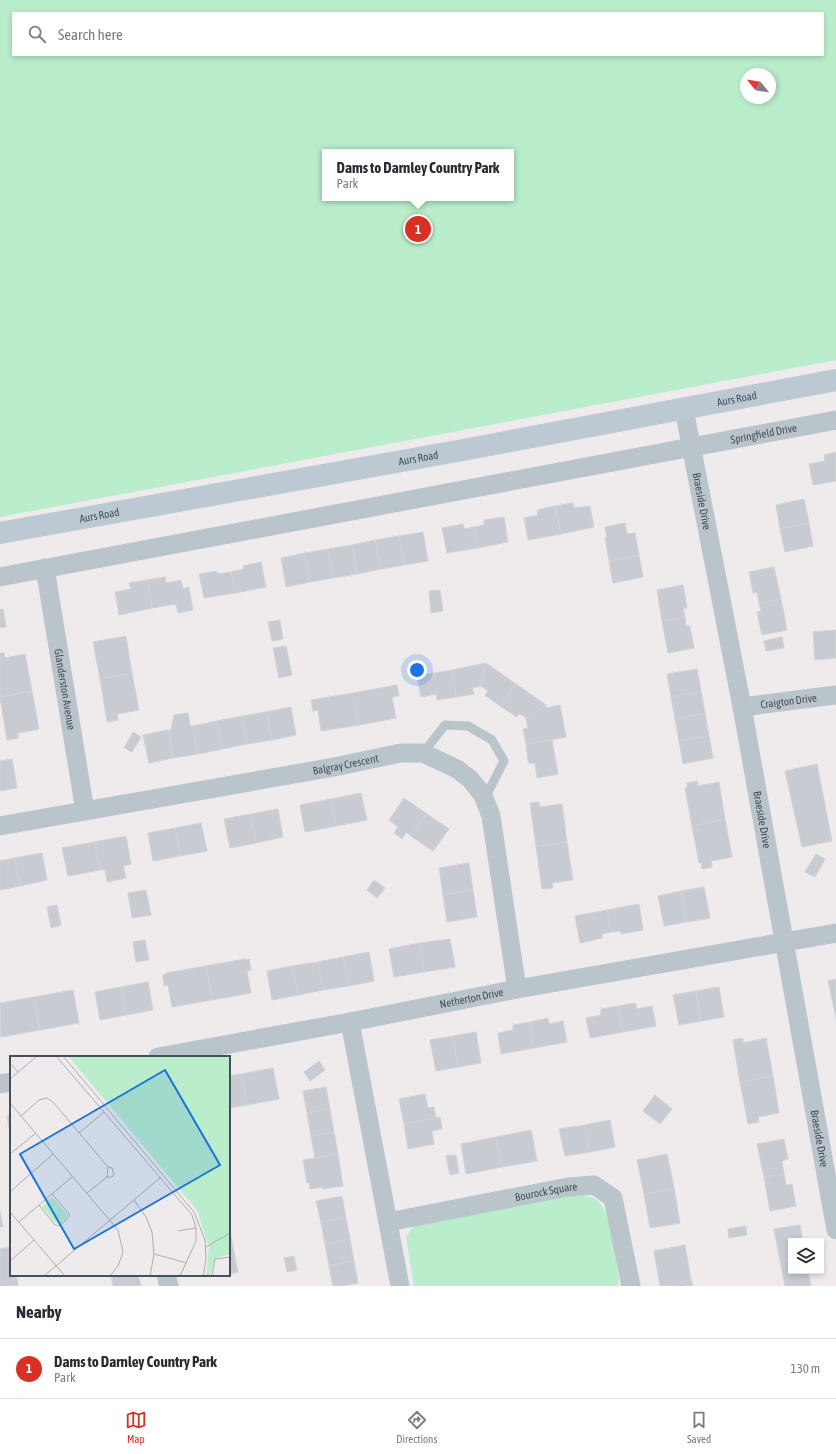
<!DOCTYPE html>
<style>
:root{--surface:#fff;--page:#f7f7f7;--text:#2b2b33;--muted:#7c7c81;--line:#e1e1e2;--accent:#d93025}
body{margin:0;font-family:"Asap Condensed",sans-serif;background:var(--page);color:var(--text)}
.controls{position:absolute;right:12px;bottom:12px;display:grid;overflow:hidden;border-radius:0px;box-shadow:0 2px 6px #0003}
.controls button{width:36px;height:36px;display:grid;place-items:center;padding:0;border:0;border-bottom:1px solid var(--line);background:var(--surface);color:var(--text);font:20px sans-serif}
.compass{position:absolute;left:740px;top:68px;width:36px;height:36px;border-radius:50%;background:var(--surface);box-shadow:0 2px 6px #0003;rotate:300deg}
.you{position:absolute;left:417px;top:670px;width:14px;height:14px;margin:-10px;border:3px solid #fff;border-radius:50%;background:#1a73e8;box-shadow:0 0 0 6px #1a73e833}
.badge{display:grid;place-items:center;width:26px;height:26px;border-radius:50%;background:var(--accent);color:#fff;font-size:13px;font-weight:700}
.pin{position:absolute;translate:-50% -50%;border:2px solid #fff;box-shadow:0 1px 4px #0006}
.popup{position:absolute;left:322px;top:149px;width:192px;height:52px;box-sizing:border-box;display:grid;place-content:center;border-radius:0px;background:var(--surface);filter:drop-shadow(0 1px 3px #0005);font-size:13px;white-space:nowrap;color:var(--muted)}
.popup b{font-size:15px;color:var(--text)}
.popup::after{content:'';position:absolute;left:50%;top:100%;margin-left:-8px;border:8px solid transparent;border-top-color:var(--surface)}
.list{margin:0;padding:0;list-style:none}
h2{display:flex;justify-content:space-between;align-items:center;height:52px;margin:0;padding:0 16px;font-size:17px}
h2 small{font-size:13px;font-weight:400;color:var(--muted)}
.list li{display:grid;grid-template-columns:26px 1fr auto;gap:12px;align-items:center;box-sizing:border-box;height:60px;padding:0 16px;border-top:1px solid var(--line)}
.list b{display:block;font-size:15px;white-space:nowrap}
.list p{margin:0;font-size:13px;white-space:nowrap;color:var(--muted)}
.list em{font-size:13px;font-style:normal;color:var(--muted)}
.icon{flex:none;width:22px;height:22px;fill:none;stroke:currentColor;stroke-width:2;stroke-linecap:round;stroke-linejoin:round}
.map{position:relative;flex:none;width:836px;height:1286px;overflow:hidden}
.search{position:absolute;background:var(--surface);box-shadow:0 2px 6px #0003;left:12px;right:12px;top:12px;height:44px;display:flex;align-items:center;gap:10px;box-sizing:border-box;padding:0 14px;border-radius:0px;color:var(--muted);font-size:15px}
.sheet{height:112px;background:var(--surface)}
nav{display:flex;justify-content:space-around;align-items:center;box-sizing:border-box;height:56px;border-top:1px solid var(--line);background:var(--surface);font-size:11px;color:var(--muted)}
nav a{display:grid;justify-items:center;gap:2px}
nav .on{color:var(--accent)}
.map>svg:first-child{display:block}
.green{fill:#b9edcb;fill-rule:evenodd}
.building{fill:#c8cbd1;stroke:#d0d2d7}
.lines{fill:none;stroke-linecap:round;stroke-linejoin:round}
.lane{stroke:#bac4cb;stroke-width:9}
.street{stroke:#bac4cb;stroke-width:19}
.secondary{stroke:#bcc8d2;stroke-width:22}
.labels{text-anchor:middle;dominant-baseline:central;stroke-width:3;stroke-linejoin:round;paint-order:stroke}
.street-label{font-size:11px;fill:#455058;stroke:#fff}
.inset-road{fill:none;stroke:#abadb1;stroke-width:1}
.view{fill:#1c74d8;fill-opacity:0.15;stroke:#1c74d8;stroke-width:2}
.inset-edge{fill:none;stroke:#455058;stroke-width:2}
</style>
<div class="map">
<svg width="836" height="1286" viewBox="0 0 836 1286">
<rect width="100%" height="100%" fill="#efebec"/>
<!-- green -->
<path class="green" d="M 0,0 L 836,0 L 836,360 L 0,517 ZM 13,13 L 823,13 L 823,55 L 13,55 ZM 746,74 L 770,74 L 770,98 L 746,98 ZM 325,152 L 511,152 L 511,198 L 325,198 Z
M 577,1195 C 585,1195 592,1196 598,1201 C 612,1214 616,1261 619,1280 L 617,1286 L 414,1286 L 406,1237 L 415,1224 Z"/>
<!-- building -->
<path class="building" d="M 836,452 L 836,481 L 813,485 L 809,464 L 825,461 L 824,455 Z
M 804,499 L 809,523 L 780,529 L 776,505 Z
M 573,503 L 574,508 L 590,506 L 594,527 L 561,534 L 555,506 Z
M 555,506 L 561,534 L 528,540 L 524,518 L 538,515 L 537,510 Z
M 504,517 L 508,542 L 477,548 L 474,527 L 484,525 L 484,520 Z
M 625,523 L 627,534 L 635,533 L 639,555 L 609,561 L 605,538 L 607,538 L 605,527 Z
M 809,523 L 813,546 L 785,552 L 780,529 Z
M 463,524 L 464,529 L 474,527 L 477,548 L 447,553 L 442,528 Z
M 423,532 L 428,561 L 404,565 L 399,536 Z
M 399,536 L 404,565 L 381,569 L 375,540 Z
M 375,540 L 381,569 L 357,574 L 352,545 Z
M 352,545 L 357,574 L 333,578 L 328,549 Z
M 328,549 L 333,578 L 310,582 L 305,553 Z
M 305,553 L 310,582 L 286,587 L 281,558 Z
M 639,555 L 643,577 L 613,583 L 609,561 Z
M 261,562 L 266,587 L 235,593 L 231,572 L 244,569 L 243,566 Z
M 774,567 L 781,599 L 759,603 L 757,592 L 753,593 L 749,572 Z
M 217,571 L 217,574 L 231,572 L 235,593 L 204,598 L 199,574 Z
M 165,577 L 166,583 L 181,580 L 183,589 L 189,587 L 193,610 L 178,613 L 176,604 L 152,608 L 147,580 Z
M 147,580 L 152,608 L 119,615 L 115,592 L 131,589 L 129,583 Z
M 683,585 L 687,608 L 683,608 L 685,617 L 662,621 L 657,590 Z
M 440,590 L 443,611 L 431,613 L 429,591 Z
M 781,599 L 787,630 L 762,635 L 757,612 L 761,611 L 759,603 Z
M 3,609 L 6,627 L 0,628 L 0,610 Z
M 685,617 L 686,626 L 690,626 L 694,648 L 668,653 L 662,621 Z
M 280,620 L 283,639 L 272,641 L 268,622 Z
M 836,630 L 836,658 L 815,660 L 813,632 Z
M 126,636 L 132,673 L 100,679 L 93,642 Z
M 782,637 L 784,648 L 766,651 L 764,641 Z
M 286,646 L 292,675 L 279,678 L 273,648 Z
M 0,653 L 4,653 L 5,658 L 25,654 L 32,691 L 0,697 Z
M 486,663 L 481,686 L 472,688 L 474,694 L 456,697 L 452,670 Z
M 486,663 L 516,684 L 500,706 L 485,695 L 488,691 L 481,686 Z
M 697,669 L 701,691 L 671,697 L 667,674 Z
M 452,670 L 456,697 L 437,700 L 436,694 L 421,697 L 417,676 Z
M 132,673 L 139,710 L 117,714 L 118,720 L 107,722 L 100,679 Z
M 516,684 L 546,705 L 526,718 L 519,713 L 517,717 L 500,706 Z
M 397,685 L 399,696 L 392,697 L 396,718 L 359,725 L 353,693 Z
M 32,691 L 39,729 L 18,733 L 18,738 L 7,740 L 0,697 Z
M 701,691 L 705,713 L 675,719 L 671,697 Z
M 353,693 L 359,725 L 321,731 L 318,710 L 313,711 L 311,700 Z
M 546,705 L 546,708 L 560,705 L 566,737 L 526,744 L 523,729 L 528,728 L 526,718 Z
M 291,707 L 296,735 L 272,740 L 266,712 Z
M 266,712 L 272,740 L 247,744 L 242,716 Z
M 188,713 L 190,726 L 193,726 L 198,754 L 173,758 L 168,730 L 171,730 L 174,715 Z
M 705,713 L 709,736 L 679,741 L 675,719 Z
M 242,716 L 247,744 L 222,749 L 217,721 Z
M 217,721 L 222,749 L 198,754 L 193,726 Z
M 168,730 L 173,758 L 149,763 L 143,735 Z
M 133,732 L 141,737 L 132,752 L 124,748 Z
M 709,736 L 713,758 L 683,764 L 679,741 Z
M 552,740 L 558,774 L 537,778 L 535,763 L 530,764 L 528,761 L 526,744 Z
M 12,759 L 17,788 L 0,791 L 0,761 Z
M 817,764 L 832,841 L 802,847 L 785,771 Z
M 697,781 L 698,786 L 719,782 L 725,819 L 692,826 L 685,788 L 687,788 L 687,783 Z
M 361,793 L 367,820 L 336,826 L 331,799 Z
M 404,798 L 427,814 L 411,836 L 406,832 L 402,839 L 394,833 L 398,827 L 389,820 Z
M 331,799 L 336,826 L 305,832 L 300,805 Z
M 539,802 L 540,807 L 562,804 L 567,842 L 536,846 L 530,803 Z
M 278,809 L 283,837 L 256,843 L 251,814 Z
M 251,814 L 256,843 L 230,848 L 224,819 Z
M 427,814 L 449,829 L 433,851 L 411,836 Z
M 725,819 L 732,857 L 711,861 L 712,867 L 702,869 L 701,863 L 699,863 L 692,826 Z
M 201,823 L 207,851 L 180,856 L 175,828 Z
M 175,828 L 180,856 L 153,861 L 148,833 Z
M 126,836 L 131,864 L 123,866 L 126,878 L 107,882 L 105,869 L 100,870 L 94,842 Z
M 94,842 L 100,870 L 68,876 L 62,848 Z
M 567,842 L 573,880 L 552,883 L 553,888 L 542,889 L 536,846 Z
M 42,853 L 47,880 L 20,886 L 14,858 Z
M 816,854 L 825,859 L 815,877 L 805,872 Z
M 14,858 L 20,886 L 0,890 L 0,861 Z
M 469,863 L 473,890 L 443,895 L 439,868 Z
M 374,880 L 385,888 L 377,898 L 367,890 Z
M 704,887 L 710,918 L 686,922 L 681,891 Z
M 146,890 L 151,915 L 132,918 L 128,893 Z
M 473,890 L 477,917 L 447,922 L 443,895 Z
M 681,891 L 686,922 L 664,926 L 658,896 Z
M 639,904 L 643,930 L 621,934 L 620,931 L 611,932 L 607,910 Z
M 57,905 L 61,925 L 51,928 L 47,907 Z
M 607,910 L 611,932 L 602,934 L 602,938 L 580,943 L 575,916 Z
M 450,939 L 455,967 L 424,972 L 420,943 Z
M 145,940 L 149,960 L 136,962 L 133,942 Z
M 420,943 L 424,972 L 394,977 L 389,949 Z
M 369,952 L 374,981 L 349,986 L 343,957 Z
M 343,957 L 349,986 L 323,990 L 318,962 Z
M 245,959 L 245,960 L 249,959 L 251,970 L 247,971 L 251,993 L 212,1000 L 206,966 Z
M 318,962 L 323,990 L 298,995 L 292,966 Z
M 206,966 L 212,1000 L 172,1007 L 168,985 L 164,986 L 163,975 L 166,974 L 166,973 Z
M 292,966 L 298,995 L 272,1000 L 267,971 Z
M 836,979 L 836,1018 L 828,981 Z
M 148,982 L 153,1010 L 126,1015 L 121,987 Z
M 121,987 L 126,1015 L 100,1020 L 95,992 Z
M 719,987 L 724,1017 L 701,1021 L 696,991 Z
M 73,990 L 79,1023 L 40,1030 L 34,997 Z
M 696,991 L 701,1021 L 679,1025 L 673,995 Z
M 34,997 L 40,1030 L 1,1037 L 0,1003 Z
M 635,1003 L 637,1009 L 652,1006 L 656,1026 L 623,1032 L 618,1006 Z
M 618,1006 L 623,1032 L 590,1038 L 586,1018 L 601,1015 L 601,1009 Z
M 548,1018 L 549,1024 L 563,1021 L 567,1042 L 534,1048 L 530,1022 Z
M 530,1022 L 534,1048 L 501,1054 L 498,1033 L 513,1030 L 513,1025 Z
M 476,1032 L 481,1063 L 458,1067 L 453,1036 Z
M 453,1036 L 458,1067 L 436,1071 L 430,1040 Z
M 743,1038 L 743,1043 L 766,1038 L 773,1076 L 740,1082 L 733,1040 Z
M 319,1061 L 325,1070 L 310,1081 L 304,1072 Z
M 273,1068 L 279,1099 L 247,1105 L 241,1074 Z
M 241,1074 L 247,1105 L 229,1108 L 229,1076 Z
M 773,1076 L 779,1113 L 758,1117 L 759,1122 L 748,1124 L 740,1082 Z
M 326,1087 L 330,1109 L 307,1113 L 303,1091 Z
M 425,1094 L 428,1108 L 434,1107 L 436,1118 L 404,1124 L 399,1099 Z
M 655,1095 L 672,1109 L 660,1124 L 643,1111 Z
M 330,1109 L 334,1132 L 311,1136 L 307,1113 Z
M 11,1115 L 11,1138 L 7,1116 Z
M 440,1117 L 442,1129 L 432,1131 L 434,1144 L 408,1149 L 404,1124 Z
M 610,1120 L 615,1147 L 590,1152 L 585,1125 Z
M 585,1125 L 590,1152 L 565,1156 L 559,1129 Z
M 531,1130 L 537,1161 L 502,1167 L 496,1137 Z
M 334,1132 L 338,1154 L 315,1158 L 311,1136 Z
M 496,1137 L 502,1167 L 466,1174 L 461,1144 Z
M 784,1139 L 788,1159 L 782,1161 L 784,1174 L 764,1177 L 757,1144 Z
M 338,1154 L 343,1186 L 322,1189 L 322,1187 L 310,1189 L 309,1182 L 307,1183 L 303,1160 Z
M 667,1154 L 674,1188 L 644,1194 L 637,1160 Z
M 456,1155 L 459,1173 L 450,1175 L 446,1156 Z
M 784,1174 L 786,1185 L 792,1184 L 796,1206 L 770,1211 L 764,1177 Z
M 674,1188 L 680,1223 L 650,1228 L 644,1194 Z
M 342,1196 L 346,1218 L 321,1222 L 316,1201 Z
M 0,1211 L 3,1227 L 0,1227 Z
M 346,1218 L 350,1239 L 325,1244 L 321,1222 Z
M 800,1225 L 803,1241 L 791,1241 L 791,1259 L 780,1261 L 774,1229 Z
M 746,1226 L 747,1235 L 729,1238 L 728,1229 Z
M 230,1232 L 234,1252 L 229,1253 L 229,1233 Z
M 350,1239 L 354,1261 L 329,1266 L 325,1244 Z
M 685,1245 L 691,1280 L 660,1286 L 654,1251 Z
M 10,1247 L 11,1275 L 16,1275 L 17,1279 L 0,1282 L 0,1249 Z
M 234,1252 L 238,1272 L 229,1274 L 229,1253 Z
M 294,1256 L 297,1270 L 287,1272 L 284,1258 Z
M 791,1259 L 791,1271 L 808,1271 L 811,1286 L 785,1286 L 780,1261 Z
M 354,1261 L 358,1283 L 344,1286 L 333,1286 L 329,1266 Z
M 111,1275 L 138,1275 L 141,1286 L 113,1286 Z
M 17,1279 L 18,1286 L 0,1286 L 0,1282 Z
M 691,1280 L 693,1286 L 660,1286 Z"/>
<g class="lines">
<!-- lane -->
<path class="lane" d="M 423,753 L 445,725 L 468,726 L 492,740 L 504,761 L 485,798"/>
<!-- street -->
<g class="street">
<path id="s1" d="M 684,409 L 742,707 L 836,1230"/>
<path id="s2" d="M 45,568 L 85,811"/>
<path id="s3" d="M 0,577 L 836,420"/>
<path id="s4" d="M 742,707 L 836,695"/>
<path id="s5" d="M 0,826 L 334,767 L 401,753 L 423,753 L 457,769 L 470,779 L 483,795 L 491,816 L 517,989"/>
<path d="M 350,1022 L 400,1286"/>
<path id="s6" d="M 158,1057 L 350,1022 L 517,989 L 836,933"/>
<path d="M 0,1084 L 11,1082"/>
<path id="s7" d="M 388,1222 L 568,1187 L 594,1185 L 613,1198 L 631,1286"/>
<path d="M 166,1275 L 169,1286"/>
</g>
<!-- secondary -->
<path class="secondary" id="s8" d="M 0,533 L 463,450 L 836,380"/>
</g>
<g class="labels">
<!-- street labels -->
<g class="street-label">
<text stroke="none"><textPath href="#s8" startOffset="749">Aurs Road</textPath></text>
<text stroke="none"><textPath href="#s3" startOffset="777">Springfield Drive</textPath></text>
<text stroke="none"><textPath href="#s8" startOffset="425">Aurs Road</textPath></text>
<text stroke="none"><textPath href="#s1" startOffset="94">Braeside Drive</textPath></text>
<text stroke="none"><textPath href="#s8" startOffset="101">Aurs Road</textPath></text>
<text stroke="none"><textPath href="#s2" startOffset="123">Glanderston Avenue</textPath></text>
<text stroke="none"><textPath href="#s4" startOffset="47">Craigton Drive</textPath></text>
<text stroke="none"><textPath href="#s5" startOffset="351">Balgray Crescent</textPath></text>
<text stroke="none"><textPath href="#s1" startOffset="418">Braeside Drive</textPath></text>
<text stroke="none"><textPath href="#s6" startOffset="319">Netherton Drive</textPath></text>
<text stroke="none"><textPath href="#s1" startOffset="742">Braeside Drive</textPath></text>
<text stroke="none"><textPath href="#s7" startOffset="161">Bourock Square</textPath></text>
</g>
</g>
<!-- overview -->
<g transform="translate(10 1056)">
<rect width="220" height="220" fill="#efebec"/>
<path d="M 58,0 L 220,0 L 220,198 L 205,202 L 200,220 L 196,220 L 199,192 L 187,154 ZM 42,141 L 58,159 L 51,168 L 46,167 L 32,151 Z" fill="#b9edcb"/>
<path class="inset-road" d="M 46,0 L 182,159 L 186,172 L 186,185 L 170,220M 53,0 L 184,156 L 195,184 L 196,203 L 193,220M 0,7 L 8,16M 0,23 L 27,0M 0,47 L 108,174 L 113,196 L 108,210 L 100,220M 11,60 L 29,44 L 37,42 L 43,46 L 98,111 L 97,121 L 77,137M 69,77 L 94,56M 0,98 L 26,77M 96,121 L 102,121 L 104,118 L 102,112 L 98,111M 0,136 L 43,98M 124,144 L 136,161 L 142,176 L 144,198 L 140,220M 29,149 L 45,169 L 50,170 L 60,159 L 42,138M 0,156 L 55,220M 9,166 L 62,121M 168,175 L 186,172M 196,191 L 220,177M 144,198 L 177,207M 0,205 L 24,184M 34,220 L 151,121M 202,220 L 205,203 L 220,201"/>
<path class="view" d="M 155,14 L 210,109 L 64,193 L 10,98 Z"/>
<rect width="220" height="220" class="inset-edge"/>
</g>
</svg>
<div class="controls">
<button><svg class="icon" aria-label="layers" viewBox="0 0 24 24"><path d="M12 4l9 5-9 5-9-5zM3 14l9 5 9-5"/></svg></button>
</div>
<svg class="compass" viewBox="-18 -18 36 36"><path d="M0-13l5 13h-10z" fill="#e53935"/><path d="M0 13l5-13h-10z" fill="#7c7c81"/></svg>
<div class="you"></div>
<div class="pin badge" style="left:418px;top:229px">1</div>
<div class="popup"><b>Dams to Darnley Country Park</b>Park</div>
<div class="search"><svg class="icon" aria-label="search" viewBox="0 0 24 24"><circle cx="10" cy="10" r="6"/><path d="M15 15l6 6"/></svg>Search here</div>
</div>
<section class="sheet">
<h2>Nearby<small></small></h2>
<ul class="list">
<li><span class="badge">1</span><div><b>Dams to Darnley Country Park</b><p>Park</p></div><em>130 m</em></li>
</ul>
</section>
<nav>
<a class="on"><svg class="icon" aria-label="map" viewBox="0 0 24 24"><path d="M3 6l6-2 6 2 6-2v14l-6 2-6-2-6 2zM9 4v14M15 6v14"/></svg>Map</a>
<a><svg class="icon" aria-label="directions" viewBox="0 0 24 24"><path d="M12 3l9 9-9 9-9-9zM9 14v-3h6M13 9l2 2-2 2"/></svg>Directions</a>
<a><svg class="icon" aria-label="saved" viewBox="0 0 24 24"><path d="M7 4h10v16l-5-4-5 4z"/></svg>Saved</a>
</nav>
